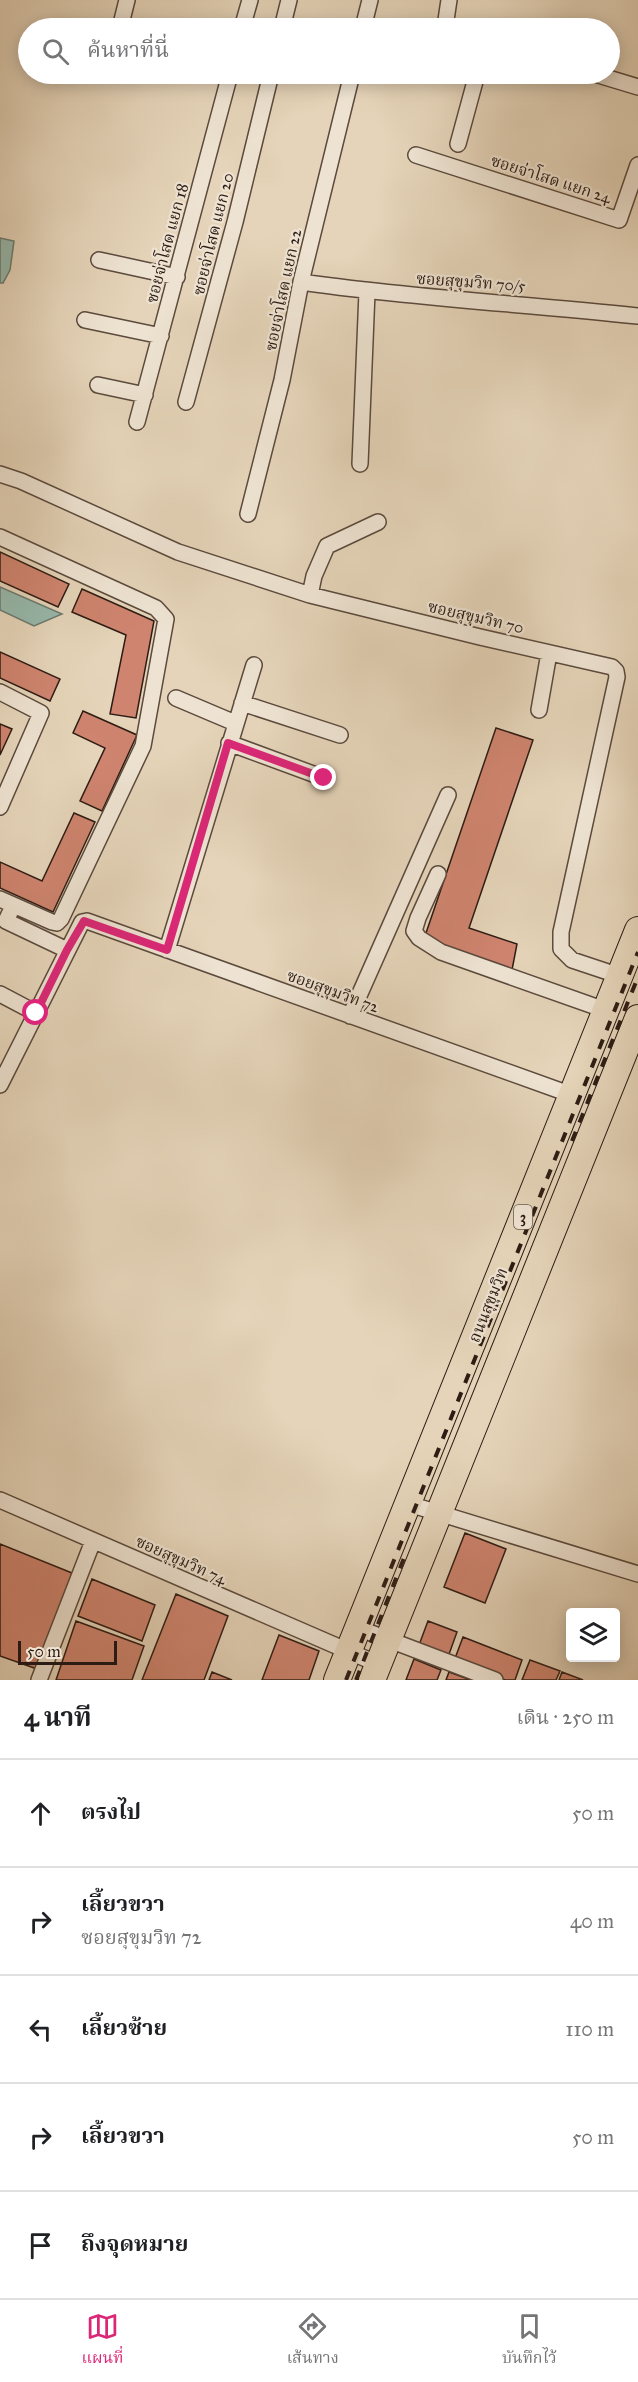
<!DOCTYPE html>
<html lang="th">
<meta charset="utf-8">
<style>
:root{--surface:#fff;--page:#f2f2f2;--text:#202124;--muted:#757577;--line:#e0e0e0;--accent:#db2777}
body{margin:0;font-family:"IM FELL Great Primer","Noto Serif Thai",serif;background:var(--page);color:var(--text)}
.controls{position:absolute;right:18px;bottom:18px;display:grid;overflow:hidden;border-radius:6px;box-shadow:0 3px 15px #0003}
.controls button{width:54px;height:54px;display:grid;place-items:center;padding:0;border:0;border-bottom:2px solid var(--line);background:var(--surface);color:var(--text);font:30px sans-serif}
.scale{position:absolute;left:18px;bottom:15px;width:99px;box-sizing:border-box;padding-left:6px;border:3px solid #2d1c14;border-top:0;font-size:16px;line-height:21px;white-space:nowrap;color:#2d1c14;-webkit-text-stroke:4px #eee3d2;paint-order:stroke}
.stop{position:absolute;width:18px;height:18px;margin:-14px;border:4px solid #db2777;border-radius:50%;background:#fff}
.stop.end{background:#db2777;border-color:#fff;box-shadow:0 2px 6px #0008}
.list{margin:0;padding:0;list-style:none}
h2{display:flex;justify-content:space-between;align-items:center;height:78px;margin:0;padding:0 24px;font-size:26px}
h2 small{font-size:20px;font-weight:400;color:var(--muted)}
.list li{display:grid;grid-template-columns:39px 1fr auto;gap:18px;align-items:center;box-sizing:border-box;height:108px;padding:0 24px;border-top:2px solid var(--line)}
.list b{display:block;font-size:22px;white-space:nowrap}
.list p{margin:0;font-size:20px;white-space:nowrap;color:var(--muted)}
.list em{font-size:20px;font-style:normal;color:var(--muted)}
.icon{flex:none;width:33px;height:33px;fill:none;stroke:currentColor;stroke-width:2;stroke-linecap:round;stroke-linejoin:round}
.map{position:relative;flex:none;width:638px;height:1680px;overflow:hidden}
.search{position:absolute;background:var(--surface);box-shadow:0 3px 15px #0003;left:18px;right:18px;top:18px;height:66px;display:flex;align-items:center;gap:15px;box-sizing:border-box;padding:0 21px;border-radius:33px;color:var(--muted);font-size:22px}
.sheet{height:618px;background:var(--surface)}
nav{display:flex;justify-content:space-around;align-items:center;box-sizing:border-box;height:84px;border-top:2px solid var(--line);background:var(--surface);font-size:16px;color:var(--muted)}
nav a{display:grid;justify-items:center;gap:3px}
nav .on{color:var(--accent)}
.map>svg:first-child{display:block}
.water{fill:#96b8ab;stroke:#6c7a6f;stroke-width:1.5}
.building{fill:#cf846f;stroke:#2d1c14;stroke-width:1.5}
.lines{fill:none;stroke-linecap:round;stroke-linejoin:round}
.minor-casing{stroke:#5b4a3d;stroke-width:18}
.trunk-casing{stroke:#2d1c14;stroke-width:28}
.minor{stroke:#eee3d2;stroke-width:15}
.trunk{stroke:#e5d4b9;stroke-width:26}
.rail{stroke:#2d1c14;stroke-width:4;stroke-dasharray:10 10;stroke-linecap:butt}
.route{stroke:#db2777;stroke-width:8}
.labels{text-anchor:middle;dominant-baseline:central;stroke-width:4.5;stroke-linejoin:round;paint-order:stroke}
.shield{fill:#eee3d2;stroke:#67584d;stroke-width:1.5}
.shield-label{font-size:15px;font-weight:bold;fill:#2d1c14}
.street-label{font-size:16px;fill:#2d1c14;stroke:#eee3d2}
</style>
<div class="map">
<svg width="638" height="1680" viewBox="0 0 638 1680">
<rect width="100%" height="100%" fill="#e5d4b9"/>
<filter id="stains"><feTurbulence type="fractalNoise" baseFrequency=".00333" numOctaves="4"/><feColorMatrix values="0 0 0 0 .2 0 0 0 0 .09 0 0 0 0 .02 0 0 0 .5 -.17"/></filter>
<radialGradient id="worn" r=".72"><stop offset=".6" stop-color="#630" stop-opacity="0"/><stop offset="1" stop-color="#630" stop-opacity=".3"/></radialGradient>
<!-- water -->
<path class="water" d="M 0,238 L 14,241 L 10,270 L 3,283 L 0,283 Z
M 0,587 L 62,614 L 34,626 L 0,610 Z"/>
<!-- building -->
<path class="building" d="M 0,552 L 69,584 L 58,607 L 0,581 Z
M 82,589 L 154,621 L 136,718 L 110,714 L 126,635 L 72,612 Z
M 0,652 L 60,679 L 50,701 L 0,678 Z
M 83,711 L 137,735 L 102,811 L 80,801 L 105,748 L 73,733 Z
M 0,724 L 12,729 L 0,755 Z
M 496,728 L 533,740 L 469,928 L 517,944 L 512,970 L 444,946 L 425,936 Z
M 74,813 L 95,822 L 53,912 L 0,888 L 0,862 L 42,881 Z
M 465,1533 L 506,1549 L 485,1603 L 444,1587 Z
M 0,1544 L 72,1573 L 37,1669 L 0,1656 Z
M 92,1579 L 155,1605 L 142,1641 L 78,1616 Z
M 176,1594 L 228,1616 L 204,1680 L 142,1680 Z
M 76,1621 L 144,1646 L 132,1680 L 56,1680 Z
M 428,1621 L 457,1632 L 448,1657 L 419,1645 Z
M 279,1635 L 319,1651 L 309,1680 L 262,1680 Z
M 463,1637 L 522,1660 L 515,1680 L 505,1680 L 454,1661 Z
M 414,1659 L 441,1670 L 437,1680 L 406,1680 Z
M 530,1660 L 560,1671 L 556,1680 L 522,1680 Z
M 212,1672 L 232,1680 L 209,1680 Z
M 449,1672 L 471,1680 L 446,1680 Z
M 562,1672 L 583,1680 L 559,1680 Z"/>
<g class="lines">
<!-- minor casing -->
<g class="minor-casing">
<path id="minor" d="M 449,0 L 446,20 L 451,27 L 454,28
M 120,28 L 127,0
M 242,28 L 250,0
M 282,28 L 289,0
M 363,28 L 370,0
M 595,74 L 638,87
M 458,144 L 477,74
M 416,155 L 619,220 L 638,165
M 99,260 L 177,277
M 301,282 C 412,298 526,304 638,316
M 85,320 L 161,336
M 98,385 L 145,395
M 186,402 L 235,222 L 271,74
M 137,422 L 230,74
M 360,464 L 367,292
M 0,474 L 21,481 L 178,552 L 310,595 L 480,637 L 612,667 L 616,671 L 617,677 L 561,932 L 561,949 L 572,960 L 620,976
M 248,514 L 282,380 L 301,282 L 352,74
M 0,537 L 156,608 L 166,619 L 143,746 L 61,919 L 57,923 L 52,922 L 0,899
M 310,595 L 314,576 L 327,546 L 378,522
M 0,692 L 41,713 L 0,807
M 176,698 L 235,723
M 242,703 L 340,735
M 539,710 L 549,653
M 229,743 L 324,778
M 438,874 L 418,918 L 414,931 L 419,938 L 441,952 L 605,1010
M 13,906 L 6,921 L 67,950
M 167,950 L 254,665
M 0,994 L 36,1013
M 350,1016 L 448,795
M 0,1085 L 82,922 L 87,921 L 572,1095
M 0,1500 L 378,1664
M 409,1504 L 638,1574
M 358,1628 L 495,1680
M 39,1680 L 93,1541"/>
</g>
<!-- trunk casing -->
<g class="trunk-casing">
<path id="trunk" d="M 337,1680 L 638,930
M 372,1680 L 638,1018"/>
</g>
<!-- minor -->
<use href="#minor" class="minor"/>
<!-- trunk -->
<use href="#trunk" class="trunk"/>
<!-- rail -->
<path class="rail" d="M 572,1141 L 638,977
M 346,1680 L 638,952
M 356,1680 L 406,1553"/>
</g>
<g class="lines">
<!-- route -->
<path class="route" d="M 36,1013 L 67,950 L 84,921 L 167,950 L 228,743 L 324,778"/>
</g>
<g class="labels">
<!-- shield labels -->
<rect class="shield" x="514" y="1205" width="18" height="24" rx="4.5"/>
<g class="shield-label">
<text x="523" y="1217">3</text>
</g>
<!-- street labels -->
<g class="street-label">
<text transform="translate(551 179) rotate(18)">ซอยจ่าโสด แยก 24</text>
<text transform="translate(213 234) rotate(-76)">ซอยจ่าโสด แยก 20</text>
<text transform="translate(167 243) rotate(-75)">ซอยจ่าโสด แยก 18</text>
<text transform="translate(471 282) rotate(4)">ซอยสุขุมวิท 70/5</text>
<text transform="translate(283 290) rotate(-78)">ซอยจ่าโสด แยก 22</text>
<text transform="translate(476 617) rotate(13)">ซอยสุขุมวิท 70</text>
<text transform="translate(333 991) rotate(20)">ซอยสุขุมวิท 72</text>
<text transform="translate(488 1305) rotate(-68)">ถนนสุขุมวิท</text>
<text transform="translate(181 1560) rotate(24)">ซอยสุขุมวิท 74</text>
</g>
</g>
<rect width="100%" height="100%" filter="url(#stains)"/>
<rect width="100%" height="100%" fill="url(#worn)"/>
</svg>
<div class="controls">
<button><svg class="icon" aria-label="layers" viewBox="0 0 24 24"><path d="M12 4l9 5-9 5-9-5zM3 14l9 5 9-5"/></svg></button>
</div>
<div class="scale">50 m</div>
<div class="stop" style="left:36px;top:1013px"></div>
<div class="stop end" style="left:324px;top:778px"></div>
<div class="search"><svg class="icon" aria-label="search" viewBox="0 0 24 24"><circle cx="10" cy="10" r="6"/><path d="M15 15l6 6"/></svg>ค้นหาที่นี่</div>
</div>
<section class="sheet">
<h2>4 นาที<small>เดิน · 250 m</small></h2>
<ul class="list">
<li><svg class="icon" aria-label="ahead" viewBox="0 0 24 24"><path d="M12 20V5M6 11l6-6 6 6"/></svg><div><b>ตรงไป</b></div><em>50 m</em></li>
<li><svg class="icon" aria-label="right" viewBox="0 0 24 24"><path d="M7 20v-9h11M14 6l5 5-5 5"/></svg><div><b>เลี้ยวขวา</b><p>ซอยสุขุมวิท 72</p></div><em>40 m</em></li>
<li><svg class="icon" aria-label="left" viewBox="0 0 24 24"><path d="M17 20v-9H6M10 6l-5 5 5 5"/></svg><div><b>เลี้ยวซ้าย</b></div><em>110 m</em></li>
<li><svg class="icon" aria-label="right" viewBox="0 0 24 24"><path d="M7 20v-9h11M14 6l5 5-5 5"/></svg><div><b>เลี้ยวขวา</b></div><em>50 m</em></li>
<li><svg class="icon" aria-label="arrive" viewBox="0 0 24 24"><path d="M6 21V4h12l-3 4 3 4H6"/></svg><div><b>ถึงจุดหมาย</b></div></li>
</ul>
</section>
<nav>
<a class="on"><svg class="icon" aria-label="map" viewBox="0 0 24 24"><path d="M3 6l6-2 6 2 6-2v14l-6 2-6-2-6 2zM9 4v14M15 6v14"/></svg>แผนที่</a>
<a><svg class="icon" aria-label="directions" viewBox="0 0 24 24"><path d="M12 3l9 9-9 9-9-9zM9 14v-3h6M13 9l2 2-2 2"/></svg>เส้นทาง</a>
<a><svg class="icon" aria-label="saved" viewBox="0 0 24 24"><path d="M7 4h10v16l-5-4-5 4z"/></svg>บันทึกไว้</a>
</nav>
